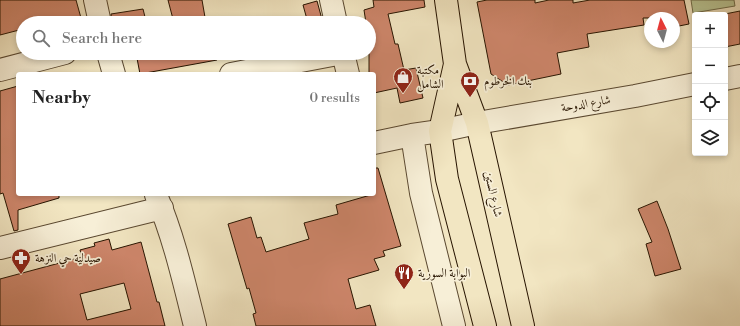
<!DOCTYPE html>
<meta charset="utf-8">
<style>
:root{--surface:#fff;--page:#f2f2f2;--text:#222;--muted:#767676;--line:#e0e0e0}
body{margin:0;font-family:"Libre Bodoni",Amiri,serif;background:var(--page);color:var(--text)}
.controls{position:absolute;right:12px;top:12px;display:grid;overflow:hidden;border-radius:4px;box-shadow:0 2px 6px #0003}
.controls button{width:36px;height:36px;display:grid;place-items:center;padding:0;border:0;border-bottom:1px solid var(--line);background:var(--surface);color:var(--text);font:20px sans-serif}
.compass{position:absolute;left:644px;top:12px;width:36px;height:36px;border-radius:50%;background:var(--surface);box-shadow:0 2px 6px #0003;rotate:354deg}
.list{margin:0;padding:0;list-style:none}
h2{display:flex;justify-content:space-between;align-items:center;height:52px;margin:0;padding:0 16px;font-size:17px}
h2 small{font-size:13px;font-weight:400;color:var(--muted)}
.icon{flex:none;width:22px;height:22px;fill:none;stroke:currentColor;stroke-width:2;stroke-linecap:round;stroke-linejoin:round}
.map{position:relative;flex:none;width:740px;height:326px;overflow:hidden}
.search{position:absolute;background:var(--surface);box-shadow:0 2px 6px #0003;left:16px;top:16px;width:360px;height:44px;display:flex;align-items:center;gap:10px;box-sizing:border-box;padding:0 14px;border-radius:22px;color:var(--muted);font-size:15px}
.panel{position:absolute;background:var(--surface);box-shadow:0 2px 6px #0003;left:16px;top:72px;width:360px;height:124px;border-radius:4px}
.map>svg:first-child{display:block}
.green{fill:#b9c594;stroke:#706c4a}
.building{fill:#ce866b;stroke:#271400;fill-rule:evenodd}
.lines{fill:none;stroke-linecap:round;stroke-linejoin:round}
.minor-casing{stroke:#5a4830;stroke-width:24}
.major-casing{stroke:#271400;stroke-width:24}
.minor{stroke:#f7efd7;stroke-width:22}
.major{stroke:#f2e6c2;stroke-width:22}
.labels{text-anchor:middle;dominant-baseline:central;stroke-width:3.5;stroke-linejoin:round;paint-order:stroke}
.poi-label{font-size:12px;fill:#271400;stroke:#f7efd7;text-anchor:start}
.street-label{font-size:12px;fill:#271400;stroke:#f7efd7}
</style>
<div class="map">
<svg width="740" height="326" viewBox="0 0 740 326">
<rect width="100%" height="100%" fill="#f2e6c2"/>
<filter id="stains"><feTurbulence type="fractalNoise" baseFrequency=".005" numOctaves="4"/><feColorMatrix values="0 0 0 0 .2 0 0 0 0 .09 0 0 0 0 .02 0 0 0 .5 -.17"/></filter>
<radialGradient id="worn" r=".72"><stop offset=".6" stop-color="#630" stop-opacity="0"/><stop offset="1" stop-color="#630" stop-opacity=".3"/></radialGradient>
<!-- green -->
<path class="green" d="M 691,0 L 734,0 L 735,6 L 693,13 Z"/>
<!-- building -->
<path class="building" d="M 0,0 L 76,0 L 81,18 L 64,23 L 23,23 L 23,29 L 0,35 Z
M 168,0 L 202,0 L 206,23 L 174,23 Z
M 373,0 L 424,0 L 425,7 L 388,14 L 395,44 L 398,44 L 404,70 L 416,68 L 423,98 L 400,103 L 397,88 L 374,93 L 374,74 L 369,74 L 369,23 L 366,23 L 364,10 L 374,7 Z
M 487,0 L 535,0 L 535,3 L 549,0 L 573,0 L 573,3 L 590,0 L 684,0 L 689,24 L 674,27 L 674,18 L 643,18 L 644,25 L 587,34 L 589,47 L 557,53 L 561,74 L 508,85 L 491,74 L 477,2 Z
M 317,1 L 323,23 L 308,23 L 303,5 Z
M 143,9 L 146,21 L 136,23 L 112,23 L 111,14 Z
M 740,11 L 740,44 L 725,47 L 725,14 Z
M 136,53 L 216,53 L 217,60 L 140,74 Z
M 18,86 L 18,194 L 59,194 L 59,198 L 18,210 L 18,230 L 14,231 L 3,193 L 0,194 L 0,91 Z
M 374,168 L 378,168 L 401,246 L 383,251 L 385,256 L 374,259 L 379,270 L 348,279 L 356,309 L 370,305 L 376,326 L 256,326 L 253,314 L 256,313 L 249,288 L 247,289 L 228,224 L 251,217 L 257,238 L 261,237 L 266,252 L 309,239 L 304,223 L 338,214 L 336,205 L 374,194 Z
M 657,201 L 668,229 L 681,269 L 655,276 L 646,244 L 652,242 L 638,209 Z
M 109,239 L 112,250 L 141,242 L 157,302 L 159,302 L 165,326 L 0,326 L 0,279 L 82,257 L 80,250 L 95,246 L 94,243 ZM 124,283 L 131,309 L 87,320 L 80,294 Z"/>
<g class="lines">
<!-- minor casing -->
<g class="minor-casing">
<path id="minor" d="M 95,0 L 100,23
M 331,0 L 336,23
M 108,53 L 114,74
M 343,53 L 348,74
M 0,70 L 65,53
M 231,74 L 343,53
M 725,79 L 740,76
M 412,135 L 421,193 L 454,326
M 374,143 L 412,135 L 440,131 L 477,123 L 635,96 L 695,84
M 156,195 C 174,237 184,282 195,326
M 0,248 L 162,208"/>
</g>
<!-- major casing -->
<g class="major-casing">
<path id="major" d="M 446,0 L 455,64 L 477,123 L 523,326
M 455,64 L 440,131 L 447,179 L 485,326"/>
</g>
<!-- minor -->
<use href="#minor" class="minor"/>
<!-- major -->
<use href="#major" class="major"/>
</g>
<!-- icons -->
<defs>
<g id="shop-pin" transform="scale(1)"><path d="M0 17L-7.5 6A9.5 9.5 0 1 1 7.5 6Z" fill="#8f2418" stroke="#f7efd7"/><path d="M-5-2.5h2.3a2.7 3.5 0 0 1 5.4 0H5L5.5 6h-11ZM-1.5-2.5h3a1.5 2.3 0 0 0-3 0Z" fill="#fff"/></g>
<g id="bank-pin" transform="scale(1)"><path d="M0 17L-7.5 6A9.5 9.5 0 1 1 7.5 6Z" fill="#8f2418" stroke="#f7efd7"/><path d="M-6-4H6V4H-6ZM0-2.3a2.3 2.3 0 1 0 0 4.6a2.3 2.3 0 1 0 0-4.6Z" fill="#fff"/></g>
<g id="pharmacy-pin" transform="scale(1)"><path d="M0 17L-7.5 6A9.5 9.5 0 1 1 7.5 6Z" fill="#8f2418" stroke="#f7efd7"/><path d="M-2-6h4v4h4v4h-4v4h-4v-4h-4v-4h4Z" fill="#fff"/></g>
<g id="restaurant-pin" transform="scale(1)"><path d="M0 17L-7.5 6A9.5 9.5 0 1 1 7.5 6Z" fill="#8f2418" stroke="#f7efd7"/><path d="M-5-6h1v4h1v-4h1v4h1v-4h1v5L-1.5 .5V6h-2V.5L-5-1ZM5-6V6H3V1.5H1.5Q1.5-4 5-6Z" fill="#fff"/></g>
</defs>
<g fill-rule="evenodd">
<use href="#shop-pin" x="403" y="77"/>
<use href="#bank-pin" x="470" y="81"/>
<use href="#pharmacy-pin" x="21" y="258"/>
<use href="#restaurant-pin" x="404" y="273"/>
</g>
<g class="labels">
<!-- poi labels -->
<g class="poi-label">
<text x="417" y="70">مكتبة<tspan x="417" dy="14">الشامل</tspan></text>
<text x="484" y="81">بنك الخرطوم</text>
<text x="35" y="258">صيدلية حي النزهة</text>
<text x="418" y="273">البوابة السورية</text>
</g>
<!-- street labels -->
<g class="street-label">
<text transform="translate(586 104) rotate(-10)">شارع الدوحة</text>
<text transform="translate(493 194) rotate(77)">شارع الستين</text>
</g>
</g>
<rect width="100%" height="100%" filter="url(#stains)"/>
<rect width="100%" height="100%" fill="url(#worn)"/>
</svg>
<div class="controls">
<button>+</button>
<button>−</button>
<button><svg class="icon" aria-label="locate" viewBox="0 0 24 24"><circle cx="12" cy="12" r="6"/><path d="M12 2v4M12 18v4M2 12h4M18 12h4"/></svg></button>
<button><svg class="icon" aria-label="layers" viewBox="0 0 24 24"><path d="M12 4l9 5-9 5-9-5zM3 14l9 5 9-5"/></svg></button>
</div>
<svg class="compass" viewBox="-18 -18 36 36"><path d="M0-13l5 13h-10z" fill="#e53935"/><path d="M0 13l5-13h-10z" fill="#767676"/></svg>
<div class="search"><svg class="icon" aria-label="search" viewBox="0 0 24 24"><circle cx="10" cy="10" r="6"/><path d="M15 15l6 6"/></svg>Search here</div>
<section class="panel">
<h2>Nearby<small>0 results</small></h2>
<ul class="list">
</ul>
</section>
</div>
